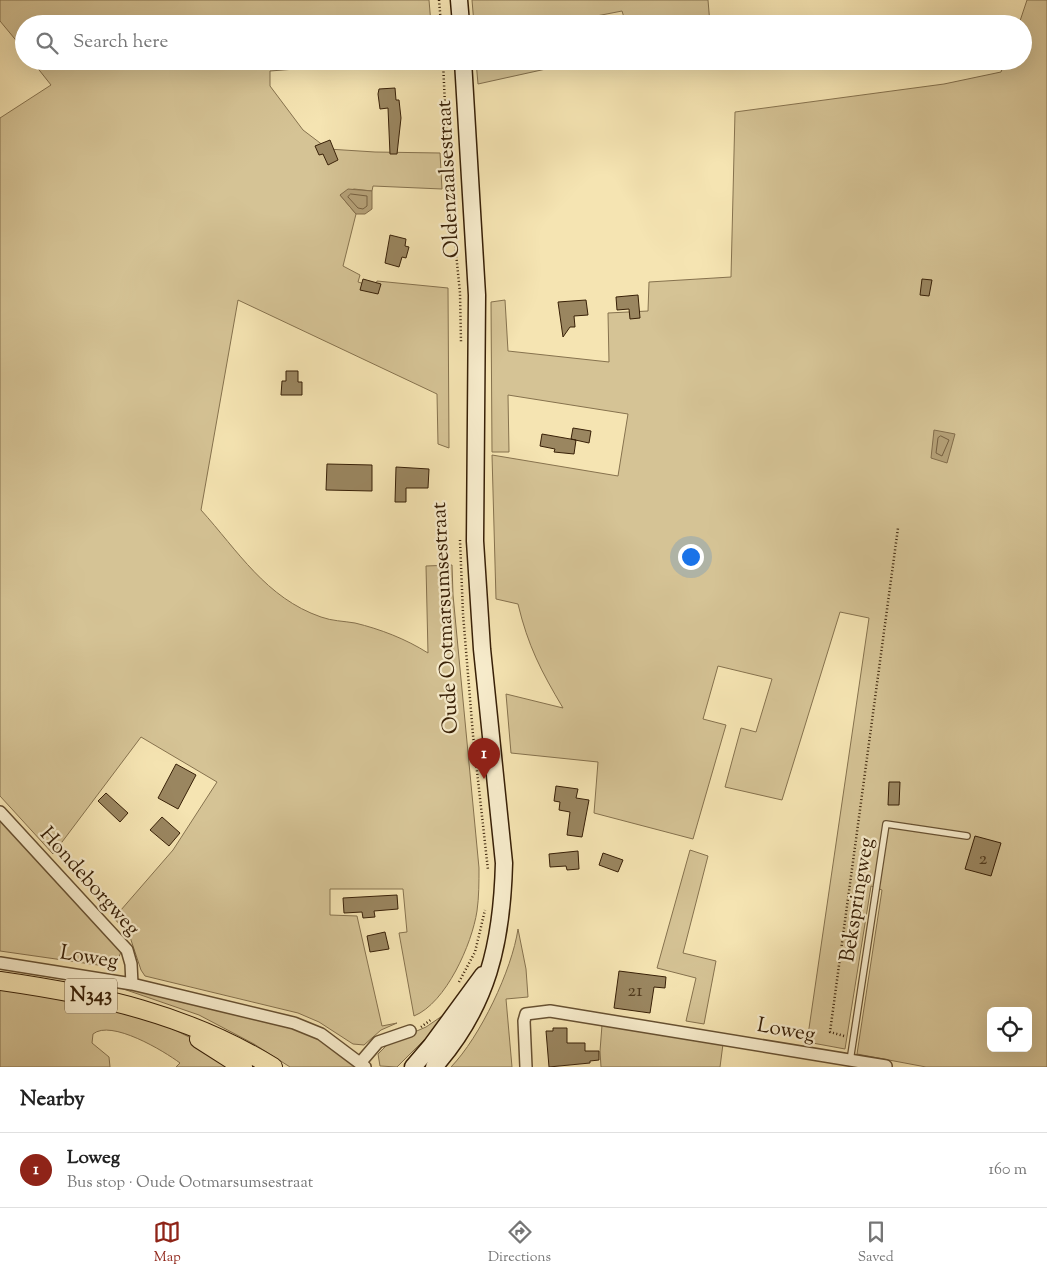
<!DOCTYPE html>
<meta charset="utf-8">
<style>
:root{--surface:#fff;--page:#f6f6f6;--text:#222;--muted:#767676;--line:#e0e0e0;--accent:#8f2418}
body{margin:0;font-family:"Sorts Mill Goudy",serif;background:var(--page);color:var(--text)}
.controls{position:absolute;right:15px;bottom:15px;display:grid;overflow:hidden;border-radius:8px;box-shadow:0 5px 20px #0002}
.controls button{width:45px;height:45px;display:grid;place-items:center;padding:0;border:0;border-bottom:1px solid var(--line);background:var(--surface);color:var(--text);font:25px sans-serif}
.you{position:absolute;left:690px;top:556px;width:18px;height:18px;margin:-12px;border:4px solid #fff;border-radius:50%;background:#1a73e8;box-shadow:0 0 0 8px #1a73e833}
.badge{display:grid;place-items:center;width:32px;height:32px;border-radius:50%;background:var(--accent);color:#fff;font-size:16px;font-weight:700}
.pin{position:absolute;translate:-50% -41px;filter:drop-shadow(0 1px 2px #0008)}
.pin::after{content:'';position:absolute;top:26px;width:18px;height:15px;background:inherit;clip-path:polygon(0 0,100% 0,50% 100%)}
.list{margin:0;padding:0;list-style:none}
h2{display:flex;justify-content:space-between;align-items:center;height:65px;margin:0;padding:0 20px;font-size:21px}
h2 small{font-size:16px;font-weight:400;color:var(--muted)}
.list li{display:grid;grid-template-columns:32px 1fr auto;gap:15px;align-items:center;box-sizing:border-box;height:75px;padding:0 20px;border-top:1px solid var(--line)}
.list b{display:block;font-size:19px;white-space:nowrap}
.list p{margin:0;font-size:16px;white-space:nowrap;color:var(--muted)}
.list em{font-size:16px;font-style:normal;color:var(--muted)}
.icon{flex:none;width:28px;height:28px;fill:none;stroke:currentColor;stroke-width:2;stroke-linecap:round;stroke-linejoin:round}
.map{position:relative;flex:none;width:1047px;height:1067px;overflow:hidden}
.search{position:absolute;background:var(--surface);box-shadow:0 5px 20px #0002;left:15px;right:15px;top:15px;height:55px;display:flex;align-items:center;gap:12px;box-sizing:border-box;padding:0 18px;border-radius:28px;color:var(--muted);font-size:19px}
.sheet{height:140px;background:var(--surface)}
nav{display:flex;justify-content:space-around;align-items:center;box-sizing:border-box;height:70px;border-top:1px solid var(--line);background:var(--surface);font-size:14px;color:var(--muted)}
nav a{display:grid;justify-items:center;gap:2px}
nav .on{color:var(--accent)}
.map>svg:first-child{display:block}
.green{fill:#d5c395;stroke:#86724e;fill-rule:evenodd}
.water{fill:#b5a178;stroke:#836d4b}
.lines{fill:none;stroke-linecap:round;stroke-linejoin:round}
.shore{stroke:#766040;stroke-width:1}
.building{fill:#9a8660;stroke:#382007}
.service-casing{stroke:#675132;stroke-width:8}
.minor-casing{stroke:#675132;stroke-width:14}
.secondary-casing{stroke:#382007;stroke-width:19}
.primary-casing{stroke:#382007;stroke-width:20}
.path{stroke:#382007;stroke-width:2.5;stroke-dasharray:1 2.5;stroke-linecap:butt}
.service{stroke:#f8edcd;stroke-width:5.5}
.minor{stroke:#f8edcd;stroke-width:11}
.secondary{stroke:#f8edcd;stroke-width:16}
.primary{stroke:#f5e4b2;stroke-width:18}
.labels{text-anchor:middle;dominant-baseline:central;stroke-width:4.5;stroke-linejoin:round;paint-order:stroke}
.number-label{font-size:19px;fill:#503a1d}
.shield{fill:#f8edcd;stroke:#725e42;stroke-width:1}
.shield-label{font-size:20px;font-weight:bold;fill:#382007}
.street-label{font-size:21px;fill:#382007;stroke:#f8edcd}
</style>
<div class="map">
<svg width="1047" height="1067" viewBox="0 0 1047 1067">
<rect width="100%" height="100%" fill="#f5e4b2"/>
<filter id="stains"><feTurbulence type="fractalNoise" baseFrequency=".004" numOctaves="4"/><feColorMatrix values="0 0 0 0 .2 0 0 0 0 .09 0 0 0 0 .02 0 0 0 .5 -.17"/></filter>
<radialGradient id="worn" r=".72"><stop offset=".6" stop-color="#630" stop-opacity="0"/><stop offset="1" stop-color="#630" stop-opacity=".3"/></radialGradient>
<!-- green -->
<path class="green" d="M 0,0 L 429,0 L 431,24 L 24,24 L 24,50 L 0,21 Z
M 472,0 L 708,0 L 710,24 L 626,24 L 622,11 L 581,19 L 581,24 L 474,24 Z
M 1027,0 L 1047,0 L 1047,1067 L 926,1067 L 857,1054 L 882,890 L 871,886 L 845,1049 L 807,1042 L 869,618 L 840,612 L 782,800 L 725,787 L 741,728 L 756,732 L 772,679 L 718,666 L 703,719 L 726,725 L 693,839 L 594,813 L 598,762 L 511,753 L 506,694 L 563,708 C 541,671 528,646 518,604 L 496,599 L 492,455 L 618,476 L 628,414 L 508,395 L 509,452 L 492,452 L 491,302 L 505,300 L 508,351 L 609,362 L 608,313 L 648,311 L 649,282 L 731,277 L 735,112 L 944,84 L 1001,72 L 1005,61 L 1023,61 L 1023,24 L 1019,24 ZM 991,1011 L 1028,1011 L 1028,1048 L 991,1048 Z
M 32,61 L 398,61 L 270,71 L 270,86 L 303,130 L 328,149 L 375,152 L 440,153 L 442,189 L 373,186 L 372,191 L 354,189 L 340,195 L 356,214 L 343,266 L 360,275 L 358,282 L 375,287 L 377,281 L 448,288 L 449,448 L 438,444 L 437,394 L 238,300 L 201,510 C 238,551 266,598 321,617 C 332,621 343,621 355,623 C 380,629 406,639 428,653 L 426,566 L 452,565 L 453,595 L 479,868 C 479,882 479,897 477,911 C 472,944 446,1003 414,1016 L 399,933 L 407,932 L 403,889 L 330,889 L 330,915 L 357,916 L 382,1026 L 397,1023 L 381,1030 L 364,1045 L 353,1044 L 319,1022 L 298,1013 L 145,976 L 141,970 L 130,937 L 114,918 L 173,850 L 217,782 L 141,737 L 53,854 L 0,796 L 0,118 L 51,85 Z
M 476,61 L 554,61 L 555,67 L 478,84 Z
M 0,816 L 121,952 L 116,964 L 105,966 L 0,951 Z
M 690,850 L 708,856 L 683,953 L 716,961 L 704,1024 L 686,1021 L 696,978 L 657,968 Z
M 518,929 L 526,969 L 528,997 L 506,999 L 512,1067 L 451,1067 C 480,1037 512,970 518,929 Z
M 106,983 L 277,1022 L 312,1036 L 335,1049 L 357,1067 L 290,1067 L 254,1044 L 199,1015 Z
M 0,988 L 67,997 L 161,1023 L 191,1038 L 237,1067 L 176,1067 L 180,1063 C 164,1051 111,1019 93,1034 L 92,1043 L 109,1057 L 110,1067 L 0,1067 Z
M 445,1014 L 433,1031 L 397,1067 L 380,1066 L 378,1054 L 389,1043 L 426,1027 Z
M 602,1025 L 723,1044 L 720,1067 L 601,1067 L 600,1051 Z"/>
<!-- water -->
<path class="water" d="M 348,189 L 372,191 L 372,209 L 365,214 L 356,214 L 340,195 Z
M 934,430 L 955,434 L 947,463 L 931,458 Z"/>
<g class="lines">
<!-- shore -->
<path class="shore" d="M 351,194 L 367,196 L 367,206 L 363,209 L 358,208 L 348,197 Z
M 941,436 L 949,440 L 942,456 L 936,453 L 938,438 Z"/>
</g>
<!-- building -->
<path class="building" d="M 395,88 L 396,100 L 399,100 L 401,118 L 397,154 L 390,154 L 388,108 L 380,109 L 378,94 L 379,89 Z
M 330,140 L 338,160 L 328,165 L 323,154 L 319,155 L 315,146 Z
M 390,235 L 406,239 L 405,246 L 409,247 L 406,258 L 402,257 L 399,267 L 385,263 Z
M 363,279 L 381,284 L 378,294 L 360,290 Z
M 922,279 L 932,280 L 929,296 L 920,295 Z
M 638,295 L 640,318 L 630,319 L 629,309 L 617,310 L 616,297 Z
M 586,300 L 588,315 L 574,316 L 575,327 L 570,327 L 563,337 L 558,302 Z
M 286,371 L 298,371 L 298,382 L 302,382 L 302,395 L 281,395 L 282,381 L 286,381 Z
M 573,428 L 591,431 L 589,443 L 571,439 Z
M 542,434 L 576,440 L 574,454 L 554,452 L 555,449 L 540,446 Z
M 327,464 L 372,465 L 372,491 L 326,490 Z
M 396,467 L 429,469 L 428,488 L 406,488 L 406,502 L 395,502 Z
M 176,764 L 196,775 L 178,809 L 158,798 Z
M 889,782 L 900,782 L 899,805 L 888,805 Z
M 556,786 L 578,789 L 576,798 L 589,800 L 582,837 L 567,835 L 570,812 L 559,810 L 560,802 L 554,801 Z
M 106,793 L 128,813 L 120,822 L 98,801 Z
M 162,817 L 180,833 L 169,846 L 150,830 Z
M 975,836 L 1001,843 L 991,876 L 965,869 Z
M 578,851 L 579,869 L 567,870 L 566,866 L 550,867 L 549,854 Z
M 603,853 L 623,860 L 618,872 L 599,865 Z
M 397,895 L 398,909 L 374,911 L 375,917 L 363,918 L 362,912 L 344,913 L 343,898 Z
M 385,932 L 389,949 L 370,952 L 367,936 Z
M 619,971 L 666,977 L 665,988 L 654,987 L 650,1013 L 614,1008 Z
M 553,1028 L 567,1028 L 567,1043 L 585,1043 L 585,1051 L 599,1051 L 599,1060 L 590,1061 L 590,1063 L 549,1067 L 546,1031 L 553,1031 Z"/>
<g class="lines">
<!-- service casing -->
<g class="service-casing">
<path id="service" d="M 850,1061 L 886,824 L 967,836"/>
</g>
<!-- minor casing -->
<g class="minor-casing">
<path id="minor" d="M 0,812 L 127,950 L 131,964 L 132,984
M 0,963 L 132,984 L 294,1023 L 321,1034 L 365,1067
M 360,1063 L 378,1042 L 410,1031
M 526,1067 L 524,1021 L 526,1014 L 550,1011 L 886,1066"/>
</g>
<!-- secondary casing -->
<g class="secondary-casing">
<path id="secondary" d="M 459,0 L 461,24
M 413,1067 L 431,1046 L 483,975
M 434,1067 C 488,1006 502,943 504,863 L 482,649 L 475,541 L 477,295 L 463,61"/>
</g>
<!-- primary casing -->
<g class="primary-casing">
<path id="primary" d="M 0,981 C 99,995 187,1014 273,1067
M 199,1039 L 243,1067"/>
</g>
<!-- path -->
<path class="path" d="M 439,0 L 441,24
M 443,61 L 448,173 L 460,293 L 461,342
M 460,540 L 463,614 L 473,735 L 488,870
M 459,982 L 475,952 L 485,910
M 421,1027 L 432,1019
M 844,1036 L 830,1032 L 898,528"/>
<!-- service -->
<use href="#service" class="service"/>
<!-- minor -->
<use href="#minor" class="minor"/>
<!-- secondary -->
<use href="#secondary" class="secondary"/>
<!-- primary -->
<use href="#primary" class="primary"/>
</g>
<g class="labels">
<!-- number labels -->
<g class="number-label">
<text x="983" y="859">2</text>
<text x="635" y="991">21</text>
</g>
<!-- shield labels -->
<rect class="shield" x="65" y="978.5" width="52" height="35" rx="4"/>
<g class="shield-label">
<text x="91" y="996">N343</text>
</g>
<!-- street labels -->
<g class="street-label">
<text transform="translate(449 179) rotate(-93)">Oldenzaalsestraat</text>
<text transform="translate(446 618) rotate(-93)">Oude Ootmarsumsestraat</text>
<text transform="translate(89 882) rotate(48)">Hondeborgweg</text>
<text transform="translate(858 900) rotate(-81)">Bekspringweg</text>
<text transform="translate(89 958) rotate(9)">Loweg</text>
<text transform="translate(786 1031) rotate(10)">Loweg</text>
</g>
</g>
<rect width="100%" height="100%" filter="url(#stains)"/>
<rect width="100%" height="100%" fill="url(#worn)"/>
</svg>
<div class="controls">
<button><svg class="icon" aria-label="locate" viewBox="0 0 24 24"><circle cx="12" cy="12" r="6"/><path d="M12 2v4M12 18v4M2 12h4M18 12h4"/></svg></button>
</div>
<div class="you"></div>
<div class="pin badge" style="left:484px;top:779px">1</div>
<div class="search"><svg class="icon" aria-label="search" viewBox="0 0 24 24"><circle cx="10" cy="10" r="6"/><path d="M15 15l6 6"/></svg>Search here</div>
</div>
<section class="sheet">
<h2>Nearby<small></small></h2>
<ul class="list">
<li><span class="badge">1</span><div><b>Loweg</b><p>Bus stop · Oude Ootmarsumsestraat</p></div><em>160 m</em></li>
</ul>
</section>
<nav>
<a class="on"><svg class="icon" aria-label="map" viewBox="0 0 24 24"><path d="M3 6l6-2 6 2 6-2v14l-6 2-6-2-6 2zM9 4v14M15 6v14"/></svg>Map</a>
<a><svg class="icon" aria-label="directions" viewBox="0 0 24 24"><path d="M12 3l9 9-9 9-9-9zM9 14v-3h6M13 9l2 2-2 2"/></svg>Directions</a>
<a><svg class="icon" aria-label="saved" viewBox="0 0 24 24"><path d="M7 4h10v16l-5-4-5 4z"/></svg>Saved</a>
</nav>
